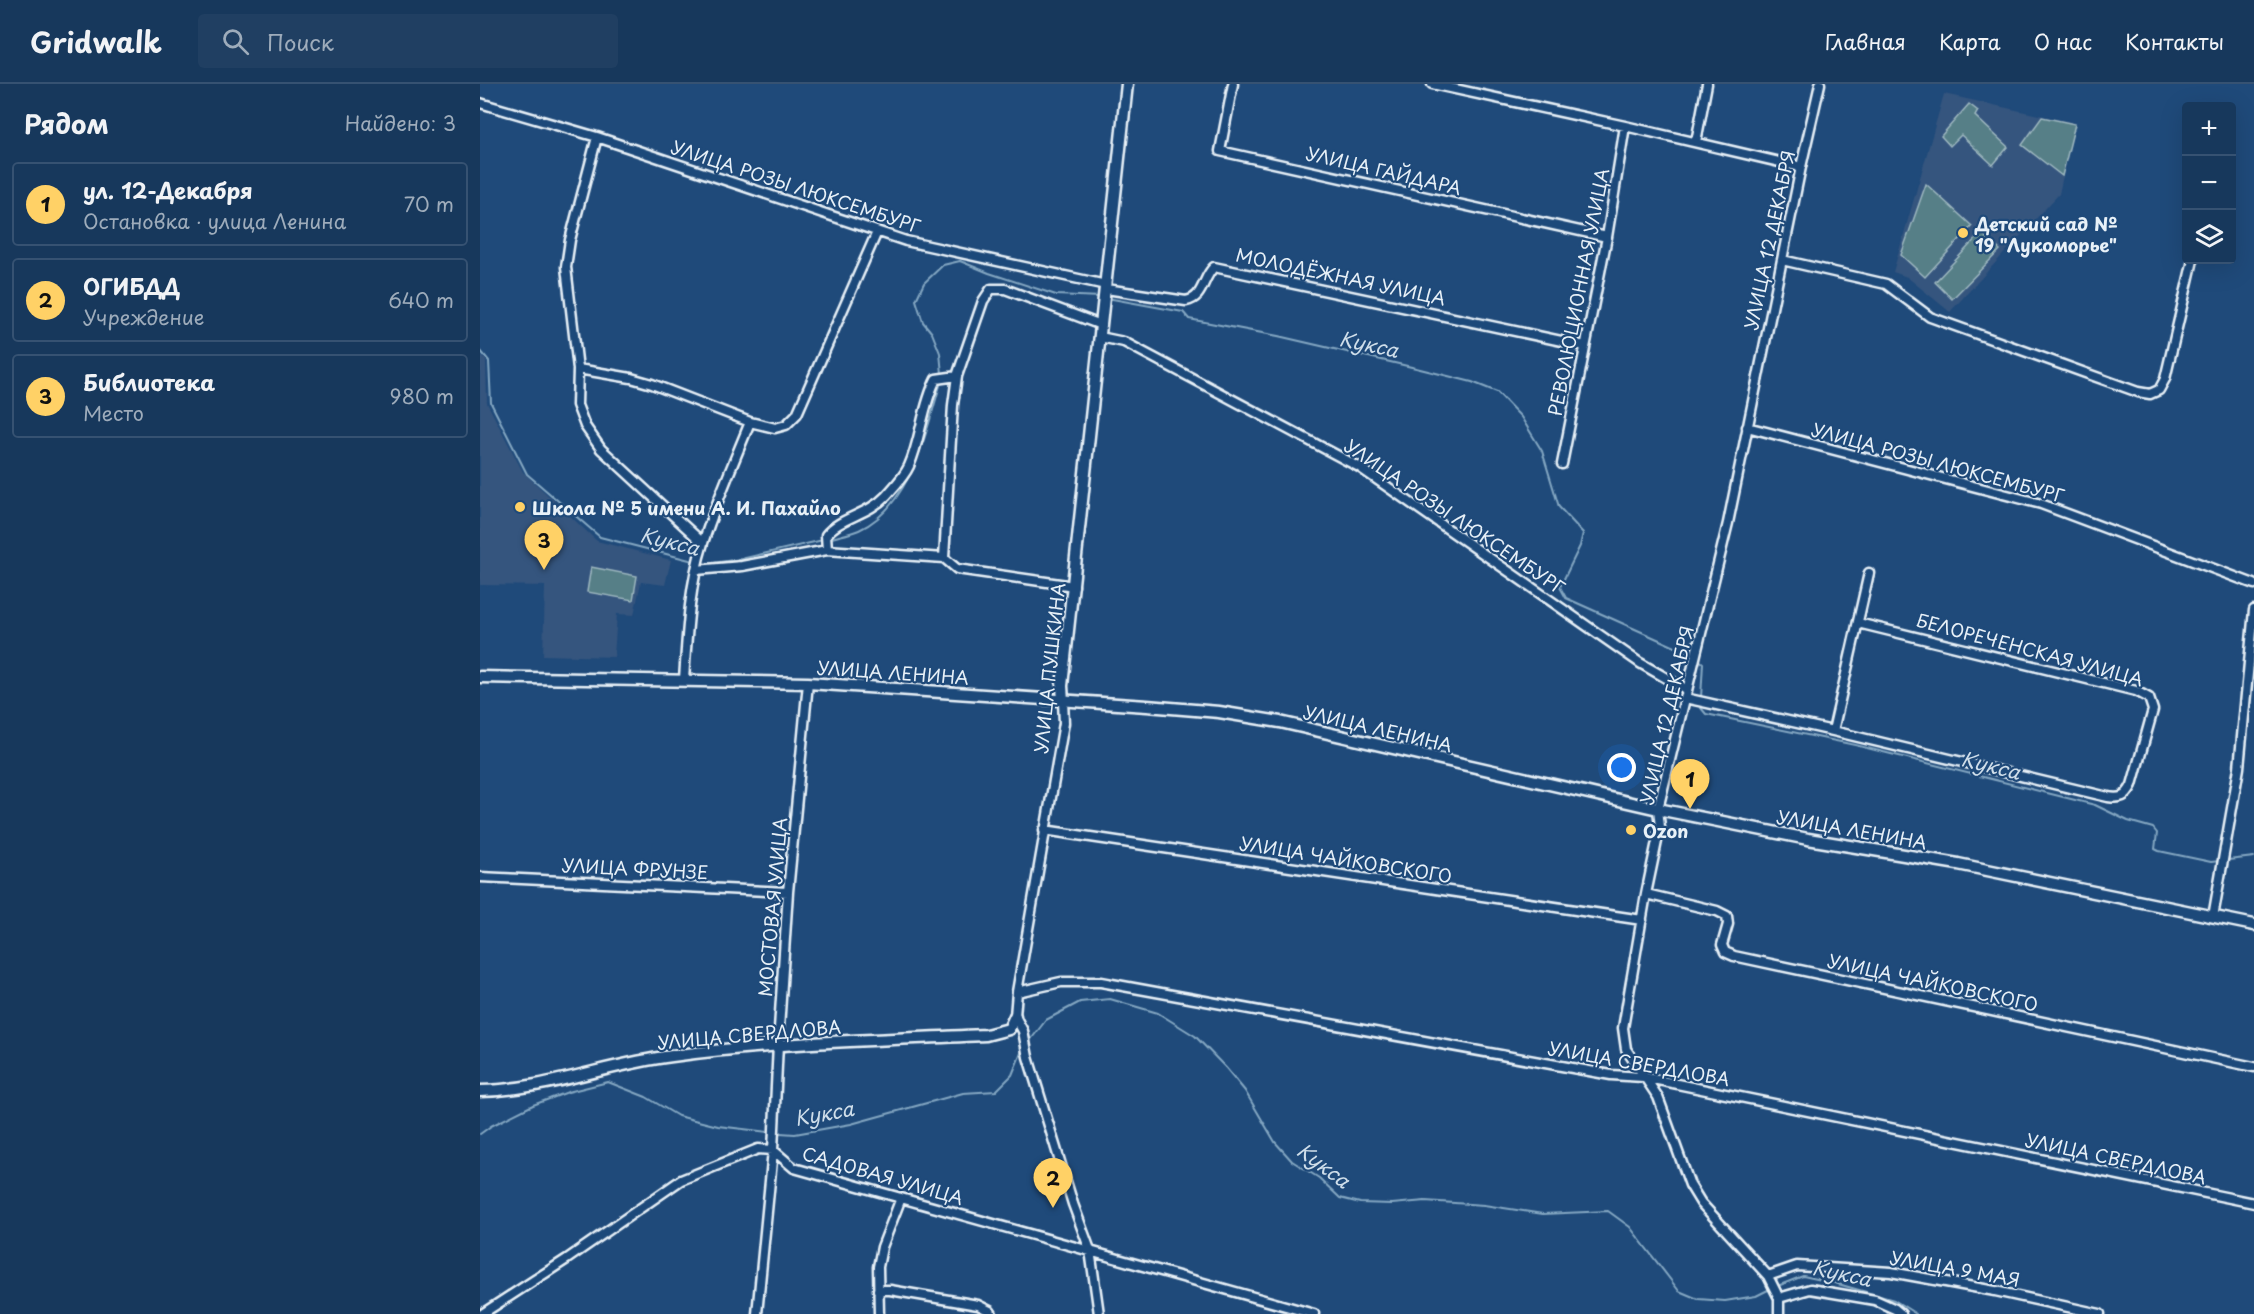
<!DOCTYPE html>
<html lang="ru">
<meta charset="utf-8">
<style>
:root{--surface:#17385c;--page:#203f62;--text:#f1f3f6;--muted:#9eacbb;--line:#365272;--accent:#ffd166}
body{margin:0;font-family:"Playpen Sans",sans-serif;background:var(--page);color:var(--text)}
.controls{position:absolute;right:18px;top:18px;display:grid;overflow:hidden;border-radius:6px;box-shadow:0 6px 24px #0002}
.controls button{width:54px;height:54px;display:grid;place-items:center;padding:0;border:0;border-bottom:2px solid var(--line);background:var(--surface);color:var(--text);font:30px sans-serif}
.you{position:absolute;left:1142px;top:684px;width:21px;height:21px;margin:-15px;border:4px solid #fff;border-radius:50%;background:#1a73e8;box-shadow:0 0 0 9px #1a73e833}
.badge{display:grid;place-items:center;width:39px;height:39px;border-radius:50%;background:var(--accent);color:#111;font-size:20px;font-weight:700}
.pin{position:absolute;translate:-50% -50px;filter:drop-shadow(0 2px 3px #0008)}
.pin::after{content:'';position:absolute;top:32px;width:21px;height:18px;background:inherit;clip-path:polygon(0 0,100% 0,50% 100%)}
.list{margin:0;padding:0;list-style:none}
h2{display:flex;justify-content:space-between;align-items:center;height:78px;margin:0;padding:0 24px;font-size:26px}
h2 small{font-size:20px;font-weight:400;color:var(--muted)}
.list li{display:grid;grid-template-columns:39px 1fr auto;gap:18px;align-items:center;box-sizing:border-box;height:84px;margin:0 12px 12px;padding:0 12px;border:2px solid var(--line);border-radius:6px}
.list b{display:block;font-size:22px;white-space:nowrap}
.list p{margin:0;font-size:20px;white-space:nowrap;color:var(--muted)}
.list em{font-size:20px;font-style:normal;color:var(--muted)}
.icon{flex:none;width:33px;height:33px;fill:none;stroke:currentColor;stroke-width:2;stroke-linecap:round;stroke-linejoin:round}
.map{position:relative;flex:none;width:1774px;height:1230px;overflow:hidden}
header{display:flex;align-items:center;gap:36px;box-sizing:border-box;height:84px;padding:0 30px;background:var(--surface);border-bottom:2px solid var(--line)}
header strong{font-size:28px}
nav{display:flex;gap:33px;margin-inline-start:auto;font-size:21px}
.search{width:420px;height:54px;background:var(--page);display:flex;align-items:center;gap:15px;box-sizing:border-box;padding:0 21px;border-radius:6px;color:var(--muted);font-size:22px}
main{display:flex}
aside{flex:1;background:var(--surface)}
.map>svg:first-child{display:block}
.built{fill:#34547e}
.green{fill:#567f87;stroke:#9fb8c0;stroke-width:1.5}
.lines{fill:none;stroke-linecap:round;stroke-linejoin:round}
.stream{stroke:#84a7c2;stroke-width:2}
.minor-casing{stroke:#e8f1f8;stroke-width:13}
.tertiary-casing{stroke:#e8f1f8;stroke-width:15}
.minor{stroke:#1f4a7a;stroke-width:8}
.tertiary{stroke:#1f4a7a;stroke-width:10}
.poi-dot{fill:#ffd166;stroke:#1f4a7a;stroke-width:2}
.labels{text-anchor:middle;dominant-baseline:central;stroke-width:4.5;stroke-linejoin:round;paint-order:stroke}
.street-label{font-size:18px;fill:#e8f1f8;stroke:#1f4a7a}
.poi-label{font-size:18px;font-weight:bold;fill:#e8f1f8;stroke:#1f4a7a;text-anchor:start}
.water-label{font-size:20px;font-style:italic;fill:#cfdeea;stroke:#1f4a7a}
</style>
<header>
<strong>Gridwalk</strong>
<div class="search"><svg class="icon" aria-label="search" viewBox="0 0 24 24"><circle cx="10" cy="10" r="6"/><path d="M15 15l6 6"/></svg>Поиск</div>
<nav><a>Главная</a><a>Карта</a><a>О нас</a><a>Контакты</a></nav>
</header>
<main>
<aside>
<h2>Рядом<small>Найдено: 3</small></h2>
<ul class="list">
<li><span class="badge">1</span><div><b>ул. 12-Декабря</b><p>Остановка · улица Ленина</p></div><em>70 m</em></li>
<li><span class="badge">2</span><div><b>ОГИБДД</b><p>Учреждение</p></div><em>640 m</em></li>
<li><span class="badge">3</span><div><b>Библиотека</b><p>Место</p></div><em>980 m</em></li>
</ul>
</aside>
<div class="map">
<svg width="1774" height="1230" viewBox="0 0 1774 1230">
<rect width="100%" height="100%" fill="#1f4a7a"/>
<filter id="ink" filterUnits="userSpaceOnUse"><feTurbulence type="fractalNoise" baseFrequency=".0167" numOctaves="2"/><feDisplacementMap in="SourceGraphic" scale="12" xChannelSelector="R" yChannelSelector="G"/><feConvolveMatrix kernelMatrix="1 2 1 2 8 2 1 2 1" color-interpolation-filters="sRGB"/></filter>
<g filter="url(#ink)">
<!-- built -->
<path class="built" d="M 1464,10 L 1595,39 L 1579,110 L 1470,228 L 1427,193 L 1413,188 Z
M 0,270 L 6,276 L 7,319 L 43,388 L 117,457 L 191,476 L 185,501 L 161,498 L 154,531 L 137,530 L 134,573 L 63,571 L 65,502 L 0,501 Z"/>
<!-- green -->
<path class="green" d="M 1489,20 L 1498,27 L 1495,32 L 1528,63 L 1513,81 L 1481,51 L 1470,62 L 1461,52 Z
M 1562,33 L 1595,40 L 1582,92 L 1542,61 Z
M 1446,100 L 1492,142 L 1445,193 L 1421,171 Z
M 1501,149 L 1520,166 L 1472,215 L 1455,198 Z
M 111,483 L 157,492 L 153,516 L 107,508 Z"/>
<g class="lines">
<!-- stream -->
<path class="stream" d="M 627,214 L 703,228 L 709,235 L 798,252 L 936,284 L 992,298 L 1017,308 L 1041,333 L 1062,367 L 1079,423 L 1103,449 L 1100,462 L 1080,503 L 1086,514 L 1213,571
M 0,266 L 9,277 L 11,319 L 47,390 L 120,453 L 225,480 L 261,475 L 343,456
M 462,290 L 460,269 L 452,249 L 443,238 L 436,216 L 444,199 L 463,181 L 480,177 L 509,189 L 576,211 L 621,213
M 348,455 C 358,452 370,450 379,446 C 431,422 446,348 461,298
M 1218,575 L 1223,579 L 1221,614
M 1221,624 L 1226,630 L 1375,661 L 1615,721 L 1648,737 L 1673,744 L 1677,749 L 1675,765 L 1679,767 L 1731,778 L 1774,773
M 549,958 L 566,936 L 600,918 L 630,915 L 678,929 L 715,952 L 746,984 L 765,1007 L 795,1058 L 812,1077 L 839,1094 L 860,1114 L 880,1119 L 912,1120 L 945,1117 L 1004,1121 L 1063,1130 L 1128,1127 L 1150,1143 L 1199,1207 L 1218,1215 L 1245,1217 L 1276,1212 L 1290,1205
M 300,1049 L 315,1050 L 371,1040 L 483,1009 L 516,1007 L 532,991 L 543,964
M 0,1050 L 11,1042 L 53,1021 L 88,1008 L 128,998 L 166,1013 L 198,1032 L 238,1042 L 288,1048
M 1295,1203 L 1323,1192 L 1351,1198 L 1414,1216 L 1436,1230"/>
<!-- minor casing -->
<g class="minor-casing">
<path id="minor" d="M 753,0 L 740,67 L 1127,153
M 952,0 L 1145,42 L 1321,83
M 0,19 L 117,53 L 426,157 L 626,201
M 117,53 L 90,156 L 86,183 L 98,285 L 97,321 L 105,342 L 121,365 L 223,459
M 1216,58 L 1227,0
M 1302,176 L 1406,200 L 1450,233 L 1658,308 L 1670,310 L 1679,306 L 1685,295 L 1713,176
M 626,205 L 706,217 C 724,214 722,194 734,183 L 1105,262
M 620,253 L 644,258 L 879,383 L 1160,579 L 1207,606
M 98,285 L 151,294 L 172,300 L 270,338 L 295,344 L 306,341 L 317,330 L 397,148
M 1267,343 L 1561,420 L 1774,500
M 1082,380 L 1127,153 L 1145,42
M 347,466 L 346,451 C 360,433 388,431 406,412 C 414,403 424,393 429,382 C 441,355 442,323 456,295 L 477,292
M 464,474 L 473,321 L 477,292 L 503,217 L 511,205 L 525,205 L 621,241
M 216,486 L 262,482 L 347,466 L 464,474 L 477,485 L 594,502
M 204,596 C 207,550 209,503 223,459 C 236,418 254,378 270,338
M 1205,614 L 1353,647 L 1628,713 C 1641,715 1646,713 1652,701 L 1673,626 L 1669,614 L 1656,607 L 1378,539
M 583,617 L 584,639 L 537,908 L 535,932 L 543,947 L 548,973 L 593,1120 L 610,1166 L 619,1230
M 1353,647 L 1389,489
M 564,746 L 1162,836
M 0,793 L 308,808
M 1166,810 L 1237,827 L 1247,832 L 1248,840 L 1242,861 L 1245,868 L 1254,872 L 1774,983
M 1733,833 L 1759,684 L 1774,526
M 537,908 L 581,898 L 621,898 L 1131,991 L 1163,993 L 1774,1119
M 1288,1192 L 1317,1182 L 1411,1188 L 1515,1207 L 1620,1230
M 398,1206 L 410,1206 L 498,1221 L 510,1227 L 512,1230
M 1299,1214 L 1330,1205 L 1395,1216 L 1415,1225 L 1421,1230
M 2,1230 L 87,1175 L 201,1096 L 278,1065 L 293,1066 L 314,1084 L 834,1230
M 277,1230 L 293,1066 L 298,960 L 308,808 L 328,599
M 399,1230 L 398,1183 L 402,1163 L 421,1114
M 1299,1230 L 1299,1214 L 1288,1192 L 1221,1119 L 1210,1101 L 1178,1013 L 1146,965 L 1143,944 L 1166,810 L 1180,743 L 1178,725 L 1248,439 L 1321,83 L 1340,0"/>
</g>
<!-- tertiary casing -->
<g class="tertiary-casing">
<path id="tertiary" d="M 0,593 L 328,599 L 667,622 L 739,628 L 800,638 L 1178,725 L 1328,755 L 1478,780 L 1774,841
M 583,617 L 582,602 L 647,0
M 0,1007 C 66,1006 127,980 192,972 C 296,958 401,956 506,951 L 529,945 L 535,932"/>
</g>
<!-- minor -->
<use href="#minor" class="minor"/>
<!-- tertiary -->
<use href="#tertiary" class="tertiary"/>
</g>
</g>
<!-- markers -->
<g class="poi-dot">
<circle cx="1483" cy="149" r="6"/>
<circle cx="40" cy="423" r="6"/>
<circle cx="1151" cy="746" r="6"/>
</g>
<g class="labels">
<!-- street labels -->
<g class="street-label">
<text transform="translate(904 86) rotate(13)">УЛИЦА ГАЙДАРА</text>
<text transform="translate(316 102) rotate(18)">УЛИЦА РОЗЫ ЛЮКСЕМБУРГ</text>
<text transform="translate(1289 156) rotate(-78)">УЛИЦА 12 ДЕКАБРЯ</text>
<text transform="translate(861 192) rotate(12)">МОЛОДЁЖНАЯ УЛИЦА</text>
<text transform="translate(1098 208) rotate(-79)">РЕВОЛЮЦИОННАЯ УЛИЦА</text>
<text transform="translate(1458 378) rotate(15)">УЛИЦА РОЗЫ ЛЮКСЕМБУРГ</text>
<text transform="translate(975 432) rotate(34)">УЛИЦА РОЗЫ ЛЮКСЕМБУРГ</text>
<text transform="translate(1550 565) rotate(15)">БЕЛОРЕЧЕНСКАЯ УЛИЦА</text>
<text transform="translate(569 584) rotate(-84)">УЛИЦА ПУШКИНА</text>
<text transform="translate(413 588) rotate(4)">УЛИЦА ЛЕНИНА</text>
<text transform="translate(1186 631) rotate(-77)">УЛИЦА 12 ДЕКАБРЯ</text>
<text transform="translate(898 644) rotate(13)">УЛИЦА ЛЕНИНА</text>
<text transform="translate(1372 745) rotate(10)">УЛИЦА ЛЕНИНА</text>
<text transform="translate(866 775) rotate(9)">УЛИЦА ЧАЙКОВСКОГО</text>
<text transform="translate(155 784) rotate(3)">УЛИЦА ФРУНЗЕ</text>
<text transform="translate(292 823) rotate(-85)">МОСТОВАЯ УЛИЦА</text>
<text transform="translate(1453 898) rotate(12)">УЛИЦА ЧАЙКОВСКОГО</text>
<text transform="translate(269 950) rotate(-5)">УЛИЦА СВЕРДЛОВА</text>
<text transform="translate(1159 979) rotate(10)">УЛИЦА СВЕРДЛОВА</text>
<text transform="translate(1636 1074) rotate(12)">УЛИЦА СВЕРДЛОВА</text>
<text transform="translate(403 1091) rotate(16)">САДОВАЯ УЛИЦА</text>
<text transform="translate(1475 1184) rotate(10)">УЛИЦА 9 МАЯ</text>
</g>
<!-- poi labels -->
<g class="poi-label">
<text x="1495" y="139">Детский сад №<tspan x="1495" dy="21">19 "Лукоморье"</tspan></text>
<text x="52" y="423">Школа № 5 имени А. И. Пахайло</text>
<text x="1163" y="746">Ozon</text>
</g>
<!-- water labels -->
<g class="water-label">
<text transform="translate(889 260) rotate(12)">Кукса</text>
<text transform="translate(190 457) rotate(14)">Кукса</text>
<text transform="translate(1511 681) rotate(14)">Кукса</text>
<text transform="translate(344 1029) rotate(-10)">Кукса</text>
<text transform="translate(844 1081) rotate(37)">Кукса</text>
<text transform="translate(1362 1189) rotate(12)">Кукса</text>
</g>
</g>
</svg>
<div class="controls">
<button>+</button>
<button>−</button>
<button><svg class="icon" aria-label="layers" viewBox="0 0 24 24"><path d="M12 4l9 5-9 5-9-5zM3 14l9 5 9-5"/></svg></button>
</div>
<div class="you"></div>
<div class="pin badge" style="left:1210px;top:725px">1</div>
<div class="pin badge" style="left:573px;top:1124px">2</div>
<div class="pin badge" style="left:64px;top:486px">3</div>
</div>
</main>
